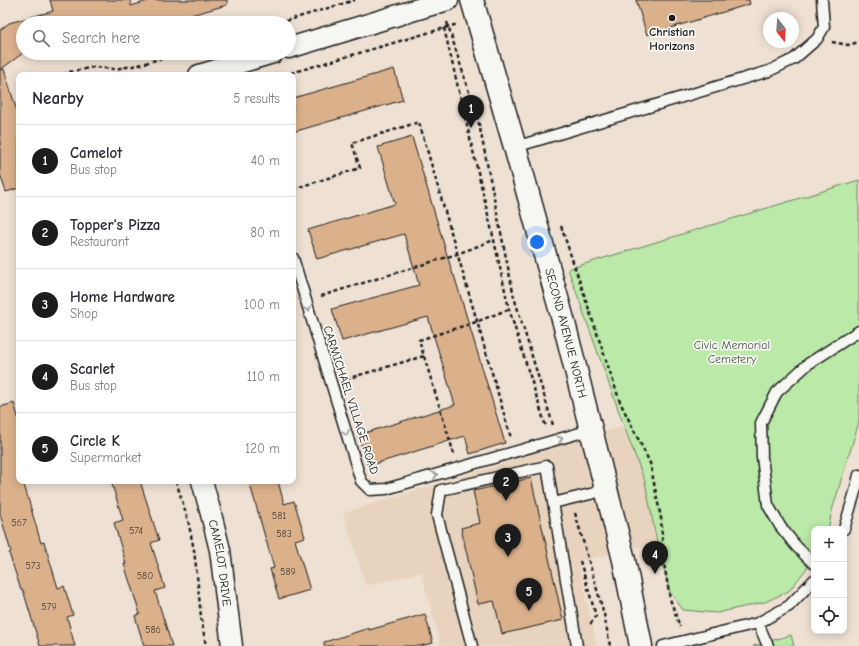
<!DOCTYPE html>
<meta charset="utf-8">
<style>
:root{--surface:#fff;--page:#f7f7f7;--text:#2b2b33;--muted:#7c7c81;--line:#e1e1e2;--accent:#1c1c1c}
body{margin:0;font-family:"Comic Neue",sans-serif;background:var(--page);color:var(--text)}
.controls{position:absolute;right:12px;bottom:12px;display:grid;overflow:hidden;border-radius:8px;box-shadow:0 2px 10px #0003}
.controls button{width:36px;height:36px;display:grid;place-items:center;padding:0;border:0;border-bottom:1px solid var(--line);background:var(--surface);color:var(--text);font:20px sans-serif}
.compass{position:absolute;left:763px;top:12px;width:36px;height:36px;border-radius:50%;background:var(--surface);box-shadow:0 2px 10px #0003;rotate:163deg}
.you{position:absolute;left:537px;top:242px;width:14px;height:14px;margin:-10px;border:3px solid #fff;border-radius:50%;background:#1a73e8;box-shadow:0 0 0 6px #1a73e833}
.badge{display:grid;place-items:center;width:26px;height:26px;border-radius:50%;background:var(--accent);color:#fff;font-size:13px;font-weight:700}
.pin{position:absolute;translate:-50% -33px;filter:drop-shadow(0 1px 2px #0008)}
.pin::after{content:'';position:absolute;top:21px;width:14px;height:12px;background:inherit;clip-path:polygon(0 0,100% 0,50% 100%)}
.list{margin:0;padding:0;list-style:none}
h2{display:flex;justify-content:space-between;align-items:center;height:52px;margin:0;padding:0 16px;font-size:17px}
h2 small{font-size:13px;font-weight:400;color:var(--muted)}
.list li{display:grid;grid-template-columns:26px 1fr auto;gap:12px;align-items:center;box-sizing:border-box;height:72px;padding:0 16px;border-top:1px solid var(--line)}
.list b{display:block;font-size:15px;white-space:nowrap}
.list p{margin:0;font-size:13px;white-space:nowrap;color:var(--muted)}
.list em{font-size:13px;font-style:normal;color:var(--muted)}
.icon{flex:none;width:22px;height:22px;fill:none;stroke:currentColor;stroke-width:2;stroke-linecap:round;stroke-linejoin:round}
.map{position:relative;flex:none;width:859px;height:646px;overflow:hidden}
.search{position:absolute;background:var(--surface);box-shadow:0 2px 10px #0003;left:16px;top:16px;width:280px;height:44px;display:flex;align-items:center;gap:10px;box-sizing:border-box;padding:0 14px;border-radius:22px;color:var(--muted);font-size:15px}
.panel{position:absolute;background:var(--surface);box-shadow:0 2px 10px #0003;left:16px;top:72px;width:280px;height:412px;border-radius:8px}
.map>svg:first-child{display:block}
.built{fill:#e8d3be}
.green{fill:#bae9a8;stroke:#6b8262}
.building{fill:#dbb18c;stroke:#1c1c1c}
.lines{fill:none;stroke-linecap:round;stroke-linejoin:round}
.service-casing{stroke:#1c1c1c;stroke-width:13}
.minor-casing{stroke:#1c1c1c;stroke-width:23}
.secondary-casing{stroke:#1c1c1c;stroke-width:25}
.path{stroke:#1c1c1c;stroke-width:2.5;stroke-dasharray:4 3;stroke-linecap:butt}
.service{stroke:#f6f6f2;stroke-width:10}
.minor{stroke:#f6f6f2;stroke-width:20}
.secondary{stroke:#f6f6f2;stroke-width:22}
.oneway{stroke:#949492}
.poi-dot{fill:#1c1c1c;stroke:#f6f6f2;stroke-width:1.5}
.labels{text-anchor:middle;dominant-baseline:central;stroke-width:3.5;stroke-linejoin:round;paint-order:stroke}
.number-label{font-size:10px;fill:#4c4138}
.poi-label{font-size:12px;font-weight:bold;fill:#1c1c1c;stroke:#f6f6f2}
.street-label{font-size:12px;fill:#1c1c1c;stroke:#f6f6f2}
.park-label{font-size:12px;fill:#4b5a46;stroke:#f6f6f2}
</style>
<div class="map">
<svg width="859" height="646" viewBox="0 0 859 646">
<rect width="100%" height="100%" fill="#eee1d3"/>
<filter id="ink" filterUnits="userSpaceOnUse"><feTurbulence type="fractalNoise" baseFrequency=".025" numOctaves="2"/><feDisplacementMap in="SourceGraphic" scale="8" xChannelSelector="R" yChannelSelector="G"/><feConvolveMatrix kernelMatrix="1 2 1 2 8 2 1 2 1" color-interpolation-filters="sRGB"/></filter>
<g filter="url(#ink)">
<!-- built -->
<path class="built" d="M 624,426 L 645,482 L 657,542 L 578,562 L 597,646 L 441,646 L 421,572 L 366,586 L 343,513 Z"/>
<!-- green -->
<path class="green" d="M 859,180 L 859,422 L 833,507 L 828,529 L 814,529 L 814,559 L 789,591 L 765,602 L 717,613 L 683,610 L 670,592 L 657,542 L 645,482 L 624,426 L 568,269 Z
M 791,635 L 794,646 L 753,646 Z"/>
<!-- building -->
<path class="building" d="M 50,0 L 131,0 L 131,6 L 151,0 L 227,0 L 227,5 L 173,20 L 174,23 L 23,23 L 23,53 L 0,70 L 0,30 L 9,23 L 53,11 Z
M 636,0 L 749,0 L 750,4 L 647,35 Z
M 4,69 L 19,118 L 19,188 L 6,192 L 0,174 L 0,70 Z
M 394,69 L 403,100 L 293,132 L 293,98 Z
M 412,137 L 453,275 L 454,275 L 467,318 L 505,443 L 470,454 L 465,436 L 368,466 L 358,435 L 455,405 L 428,317 L 342,341 L 332,309 L 419,285 L 404,234 L 317,259 L 308,230 L 395,204 L 378,147 Z
M 14,403 L 19,420 L 19,481 L 23,481 L 41,543 L 44,542 L 58,588 L 64,586 L 73,615 L 67,617 L 75,646 L 40,646 L 23,590 L 21,590 L 9,553 L 11,552 L 0,514 L 0,407 Z
M 531,478 L 563,620 L 502,634 L 494,601 L 478,604 L 461,528 L 480,523 L 473,491 Z
M 111,481 L 140,481 L 159,540 L 151,543 L 165,588 L 155,591 L 172,646 L 144,646 L 135,616 L 140,614 L 124,564 L 126,564 L 114,523 L 123,520 Z
M 249,481 L 278,481 L 284,504 L 294,501 L 305,537 L 295,540 L 310,590 L 279,599 L 270,569 L 274,568 Z
M 425,614 L 433,643 L 420,646 L 324,646 L 324,642 L 328,641 L 369,628 L 369,630 Z"/>
<g class="lines">
<!-- service casing -->
<g class="service-casing">
<path id="service" d="M 515,147 L 769,71 L 794,59 L 817,39 L 824,27 L 822,0
M 293,258 L 361,481 L 370,490 L 386,489 L 590,430
M 553,503 L 607,490
M 844,529 L 855,492 L 859,475
M 814,564 L 796,546 L 780,526 L 768,505 L 762,457 L 761,423 L 777,392 L 808,364 L 859,331
M 758,623 L 768,646
M 472,646 L 437,515 L 441,490 L 547,466 L 577,646
M 663,646 L 758,623 L 789,606 L 814,580"/>
</g>
<!-- minor casing -->
<g class="minor-casing">
<g id="minor">
<path d="M 289,48 L 448,0"/>
<path d="M 199,75 L 273,53"/>
<path id="s1" d="M 202,481 L 210,510 L 220,550 L 232,646"/>
</g>
</g>
<!-- secondary casing -->
<g class="secondary-casing">
<g id="secondary">
<path id="s2" d="M 472,0 L 515,147 L 564,323 L 624,560 L 641,646"/>
</g>
</g>
<!-- path -->
<path class="path" d="M 447,22 L 479,124 L 514,297 L 553,425
M 279,23 L 355,0
M 444,28 L 494,240 L 509,309 L 546,427
M 832,42 L 848,45 L 859,42
M 63,75 L 69,72 L 94,67 L 114,69 L 139,65 L 179,53
M 284,75 L 458,24
M 293,189 L 360,168 L 352,143 L 419,122 L 511,438
M 561,226 L 620,402 L 650,463 L 661,518 L 663,557 L 670,599 L 680,627
M 321,296 L 457,254 L 494,240
M 346,379 L 424,356
M 454,454 L 419,340 L 476,322 L 509,309
M 176,481 L 188,520 L 194,550 L 197,575 L 201,617 L 206,646
M 575,513 L 604,614 L 610,646
M 580,561 L 596,616 L 589,626"/>
<!-- service -->
<use href="#service" class="service"/>
<!-- minor -->
<use href="#minor" class="minor"/>
<!-- secondary -->
<use href="#secondary" class="secondary"/>
</g>
<!-- one-way arrows -->
<defs><path id="oneway-chevron" d="M-2-3.5L2.5 0L-2 3.5" fill="none" stroke-width="1.6" stroke-linecap="round" stroke-linejoin="round"/></defs>
<g class="oneway">
<use href="#oneway-chevron" transform="translate(308 309) rotate(73)"/>
<use href="#oneway-chevron" transform="translate(346 433) rotate(73)"/>
<use href="#oneway-chevron" transform="translate(560 439) rotate(-16)"/>
<use href="#oneway-chevron" transform="translate(435 475) rotate(-16)"/>
</g>
</g>
<!-- markers -->
<circle class="poi-dot" cx="672" cy="18" r="4"/>
<g class="labels">
<!-- number labels -->
<g class="number-label">
<text x="279" y="516">581</text>
<text x="19" y="523">567</text>
<text x="136" y="531">574</text>
<text x="284" y="534">583</text>
<text x="33" y="566">573</text>
<text x="288" y="572">589</text>
<text x="145" y="576">580</text>
<text x="49" y="607">579</text>
<text x="153" y="630">586</text>
</g>
<!-- poi labels -->
<g class="poi-label">
<text x="672" y="32">Christian<tspan x="672" dy="14">Horizons</tspan></text>
</g>
<!-- street labels -->
<g class="street-label">
<text stroke="none"><textPath href="#s2" startOffset="346">SECOND AVENUE NORTH</textPath></text>
<text transform="translate(351 400) rotate(72)">CARMICHAEL VILLAGE ROAD</text>
<text stroke="none"><textPath href="#s1" startOffset="84">CAMELOT DRIVE</textPath></text>
</g>
<!-- park labels -->
<g class="park-label">
<text x="732" y="345">Civic Memorial<tspan x="732" dy="14">Cemetery</tspan></text>
</g>
</g>
</svg>
<div class="controls">
<button>+</button>
<button>−</button>
<button><svg class="icon" aria-label="locate" viewBox="0 0 24 24"><circle cx="12" cy="12" r="6"/><path d="M12 2v4M12 18v4M2 12h4M18 12h4"/></svg></button>
</div>
<svg class="compass" viewBox="-18 -18 36 36"><path d="M0-13l5 13h-10z" fill="#e53935"/><path d="M0 13l5-13h-10z" fill="#7c7c81"/></svg>
<div class="you"></div>
<div class="pin badge" style="left:471px;top:128px">1</div>
<div class="pin badge" style="left:506px;top:501px">2</div>
<div class="pin badge" style="left:508px;top:557px">3</div>
<div class="pin badge" style="left:655px;top:574px">4</div>
<div class="pin badge" style="left:529px;top:611px">5</div>
<div class="search"><svg class="icon" aria-label="search" viewBox="0 0 24 24"><circle cx="10" cy="10" r="6"/><path d="M15 15l6 6"/></svg>Search here</div>
<section class="panel">
<h2>Nearby<small>5 results</small></h2>
<ul class="list">
<li><span class="badge">1</span><div><b>Camelot</b><p>Bus stop</p></div><em>40 m</em></li>
<li><span class="badge">2</span><div><b>Topper's Pizza</b><p>Restaurant</p></div><em>80 m</em></li>
<li><span class="badge">3</span><div><b>Home Hardware</b><p>Shop</p></div><em>100 m</em></li>
<li><span class="badge">4</span><div><b>Scarlet</b><p>Bus stop</p></div><em>110 m</em></li>
<li><span class="badge">5</span><div><b>Circle K</b><p>Supermarket</p></div><em>120 m</em></li>
</ul>
</section>
</div>
